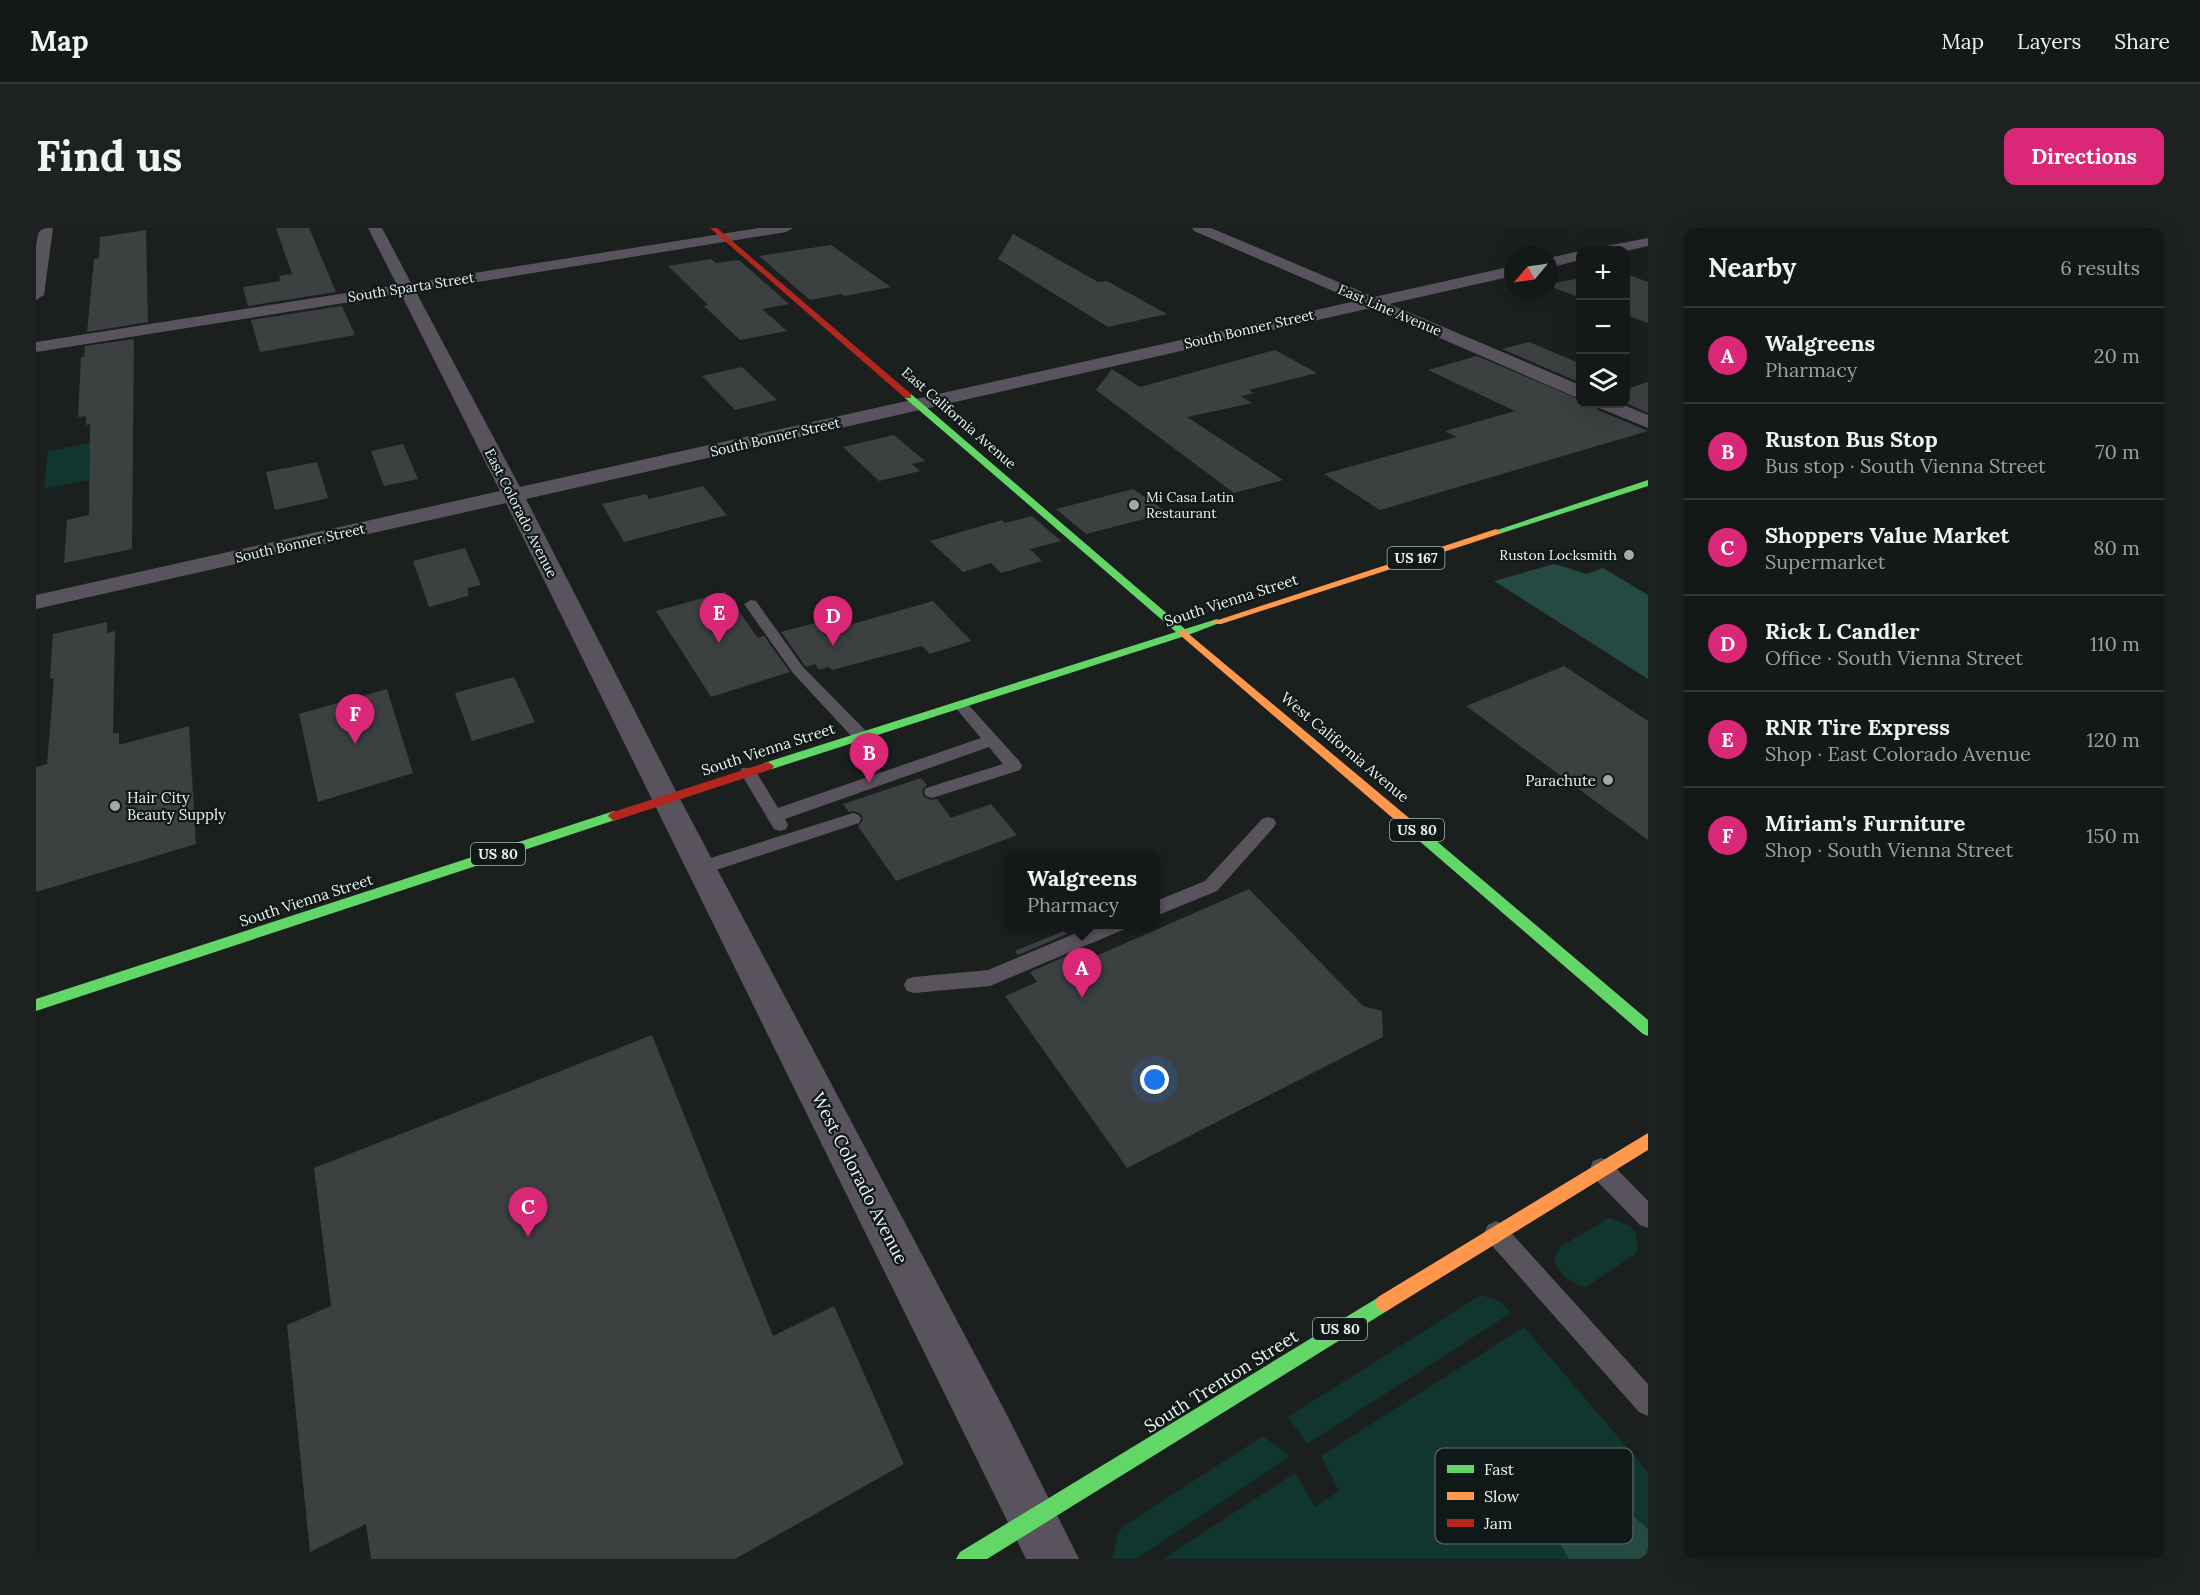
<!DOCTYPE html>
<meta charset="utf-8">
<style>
:root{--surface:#141817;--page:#1d2120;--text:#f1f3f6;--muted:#9da0a1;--line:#333736;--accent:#db2777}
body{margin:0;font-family:Lora,serif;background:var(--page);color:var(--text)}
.controls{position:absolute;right:18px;top:18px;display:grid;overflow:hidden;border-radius:12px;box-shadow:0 6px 24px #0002}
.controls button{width:54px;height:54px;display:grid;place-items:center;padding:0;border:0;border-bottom:2px solid var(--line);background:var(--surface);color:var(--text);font:30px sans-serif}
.compass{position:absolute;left:1468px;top:18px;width:54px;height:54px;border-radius:50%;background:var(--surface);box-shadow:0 6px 24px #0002;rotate:241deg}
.you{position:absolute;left:1119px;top:852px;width:21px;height:21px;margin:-15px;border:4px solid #fff;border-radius:50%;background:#1a73e8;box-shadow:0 0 0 9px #1a73e833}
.badge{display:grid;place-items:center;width:39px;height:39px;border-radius:50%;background:var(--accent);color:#fff;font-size:20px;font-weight:700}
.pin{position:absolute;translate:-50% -50px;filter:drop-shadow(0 2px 3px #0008)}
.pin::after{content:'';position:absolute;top:32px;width:21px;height:18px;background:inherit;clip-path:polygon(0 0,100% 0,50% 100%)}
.popup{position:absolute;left:968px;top:623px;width:156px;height:78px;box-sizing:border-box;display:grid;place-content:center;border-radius:12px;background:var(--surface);filter:drop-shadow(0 2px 4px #0005);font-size:20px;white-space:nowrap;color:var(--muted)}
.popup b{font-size:22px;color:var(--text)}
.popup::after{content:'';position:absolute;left:50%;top:100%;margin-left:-12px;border:12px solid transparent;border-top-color:var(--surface)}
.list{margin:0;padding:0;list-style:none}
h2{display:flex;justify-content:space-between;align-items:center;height:78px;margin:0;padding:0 24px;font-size:26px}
h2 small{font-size:20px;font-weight:400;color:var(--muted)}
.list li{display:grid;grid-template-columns:39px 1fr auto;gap:18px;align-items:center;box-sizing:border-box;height:96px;padding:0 24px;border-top:2px solid var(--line)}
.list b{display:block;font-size:22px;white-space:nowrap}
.list p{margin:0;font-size:20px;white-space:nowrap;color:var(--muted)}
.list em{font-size:20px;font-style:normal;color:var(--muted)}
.icon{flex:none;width:33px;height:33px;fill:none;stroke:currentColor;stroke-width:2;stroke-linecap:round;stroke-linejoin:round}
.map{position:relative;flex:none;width:1612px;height:1331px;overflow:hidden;border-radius:12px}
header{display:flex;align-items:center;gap:36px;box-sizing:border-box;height:84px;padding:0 30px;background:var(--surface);border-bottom:2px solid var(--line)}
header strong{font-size:28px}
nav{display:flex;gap:33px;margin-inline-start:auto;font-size:21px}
.intro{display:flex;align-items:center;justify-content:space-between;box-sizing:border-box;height:144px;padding:0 36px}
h1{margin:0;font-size:42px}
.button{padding:15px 27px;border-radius:12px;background:var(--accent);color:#fff;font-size:21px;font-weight:700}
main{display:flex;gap:36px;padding:0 36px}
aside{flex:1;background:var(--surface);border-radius:12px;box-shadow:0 6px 24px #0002}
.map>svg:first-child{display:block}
.green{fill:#11362f}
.forest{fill:#254a43}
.building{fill:#3c4040}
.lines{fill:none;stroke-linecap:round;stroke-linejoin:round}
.lane{fill:#59535d;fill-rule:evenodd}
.street{fill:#59535d;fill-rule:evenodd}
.fast{fill:#63d668;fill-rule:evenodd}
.slow{fill:#ff974d;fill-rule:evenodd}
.jam{fill:#b3261e;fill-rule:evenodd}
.poi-dot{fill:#a3a9a8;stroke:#0f1917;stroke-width:2}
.labels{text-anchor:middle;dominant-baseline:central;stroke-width:4.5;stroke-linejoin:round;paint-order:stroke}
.far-street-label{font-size:14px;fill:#ecf3f2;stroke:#0f1917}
.far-poi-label{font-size:14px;fill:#ecf3f2;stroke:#0f1917;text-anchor:start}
.shield{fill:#0f1917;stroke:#aab2b0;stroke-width:1.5}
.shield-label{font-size:14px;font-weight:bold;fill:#ecf3f2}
.street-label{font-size:15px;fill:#ecf3f2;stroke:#0f1917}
.poi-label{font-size:15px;fill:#ecf3f2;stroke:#0f1917;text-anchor:end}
.near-street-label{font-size:18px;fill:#ecf3f2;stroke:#0f1917}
.key{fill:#0f1917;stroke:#515a59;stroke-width:1.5}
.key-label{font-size:16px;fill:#ecf3f2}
</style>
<header>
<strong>Map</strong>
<nav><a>Map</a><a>Layers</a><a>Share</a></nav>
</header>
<div class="intro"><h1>Find us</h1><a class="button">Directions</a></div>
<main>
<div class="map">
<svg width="1612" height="1331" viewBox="0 0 1612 1331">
<rect width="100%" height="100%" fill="#1b201f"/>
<!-- green -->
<path class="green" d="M 54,215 L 53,252 L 8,261 L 12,223 Z
M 1573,990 L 1594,998 L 1599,1004 L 1602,1017 L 1599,1026 L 1550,1059 C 1536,1056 1527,1048 1519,1036 L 1519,1029 L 1524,1019 Z
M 1445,1067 L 1465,1074 L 1475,1085 L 1271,1216 L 1252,1189 Z
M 1488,1099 L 1612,1244 L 1612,1301 L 1576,1270 L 1527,1247 L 1500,1276 L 1533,1331 L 1127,1331 L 1259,1245 L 1279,1279 L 1303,1263 L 1285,1228 Z
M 1227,1208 L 1254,1228 L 1106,1327 L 1098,1331 L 1076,1331 L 1082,1305 L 1088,1298 Z"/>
<!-- forest -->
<path class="forest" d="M 1518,336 L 1551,346 L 1567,340 L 1612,367 L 1612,451 L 1458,353 Z
M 1526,1247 L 1576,1270 L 1612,1301 L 1612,1331 L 1533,1331 L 1500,1276 Z"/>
<!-- building -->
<path class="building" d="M 240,0 L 273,0 L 300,64 L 212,78 L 207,59 L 245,53 L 243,48 L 256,46 Z
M 110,2 L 112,94 L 51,104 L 58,31 L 63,30 L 64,9 Z
M 977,6 L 1062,54 L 1071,53 L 1131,86 L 1072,99 L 962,31 Z
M 795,17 L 855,59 L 809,68 L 805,66 L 774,72 L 723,28 Z
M 675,31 L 680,35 L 703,32 L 753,76 L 726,81 L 751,103 L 704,112 L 668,78 L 672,77 L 632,38 Z
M 1590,46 L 1612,54 L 1612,95 L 1590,87 Z
M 1545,50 L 1545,70 L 1513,58 L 1513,56 Z
M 306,78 L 319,107 L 224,124 L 215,92 Z
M 98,111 L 96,321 L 28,335 L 31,292 L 53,287 L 54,196 L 50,197 L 50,188 L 42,189 L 45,129 L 48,129 L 49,118 Z
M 1493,114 L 1545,136 L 1545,155 L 1466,121 Z
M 1239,122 L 1281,145 L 1213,162 L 1218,165 L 1205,168 L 1216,175 L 1151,189 L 1247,252 L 1198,265 L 1060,162 L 1076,141 L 1104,159 Z
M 1441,128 L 1545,172 L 1545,176 L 1558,176 L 1562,182 L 1612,203 L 1344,282 L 1288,246 L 1420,209 L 1409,203 L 1479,183 L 1392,142 Z
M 706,139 L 741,172 L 699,182 L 666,148 Z
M 1612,154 L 1612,185 L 1590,175 L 1590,161 Z
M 858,207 L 889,233 L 876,236 L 884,243 L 843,253 L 807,219 Z
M 367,216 L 382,251 L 348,258 L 335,223 Z
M 281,234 L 292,270 L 239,282 L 230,244 Z
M 667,258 L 691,287 L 588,314 L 566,276 L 610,266 L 613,271 Z
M 1097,261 L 1132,285 L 1050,306 L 1020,281 Z
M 996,288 L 1025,313 L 994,321 L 1006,333 L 965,345 L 955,335 L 927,344 L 894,313 L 966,292 L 969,295 Z
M 429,320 L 445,357 L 432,360 L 432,368 L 393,379 L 377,333 Z
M 689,364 L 722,410 L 728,408 L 754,444 L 675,469 L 620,383 Z
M 897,373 L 935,413 L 894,426 L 886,418 L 796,442 L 793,439 L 783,442 L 779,436 L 770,439 L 745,404 L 806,388 L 813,397 Z
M 71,394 L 71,405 L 79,403 L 77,506 L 83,505 L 83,517 L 153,498 L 160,616 L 0,664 L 0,539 L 11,536 L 18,450 L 14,451 L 17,406 Z
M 1528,438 L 1612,493 L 1612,612 L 1430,478 Z
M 478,449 L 499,494 L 436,513 L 419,465 Z
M 351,461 L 377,545 L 282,574 L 263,486 Z
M 885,550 L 891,557 L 886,563 L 888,569 L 895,572 L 901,571 L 915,590 L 955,576 L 981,607 L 860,653 L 822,598 L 827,592 L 825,586 L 818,583 L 813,584 L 807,576 Z
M 1213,661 L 1327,778 L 1346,783 L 1347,809 L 1091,940 L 969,768 L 1001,754 L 994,744 L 1044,722 L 1051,732 Z
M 1028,703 L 1031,706 L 982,727 L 979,723 Z
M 616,807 L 737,1108 L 798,1078 L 868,1236 L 699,1331 L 335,1331 L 330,1296 L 274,1324 L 251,1097 L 295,1078 L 278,940 Z"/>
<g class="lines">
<!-- lane -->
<path class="lane" d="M 715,372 L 720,373 L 767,439 L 831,504 L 833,508 L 831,512 L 819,512 L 757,445 L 708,376 Z
M 925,472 L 930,474 L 984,534 L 986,538 L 984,542 L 896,570 L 890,568 L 888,564 L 890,560 L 967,536 L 953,519 L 749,591 L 752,597 L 750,601 L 744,603 L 738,601 L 704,544 L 706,540 L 718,540 L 742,580 L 945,510 L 917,477 Z
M 817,585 L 823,587 L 825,591 L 823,595 L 665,647 L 659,645 L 656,640 L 659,635 Z
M 1232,589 L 1238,591 L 1240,595 L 1238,599 L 1181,663 L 1120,688 L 1120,673 L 1169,653 L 1226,591 Z
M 1062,696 L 1091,696 L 1089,701 L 954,758 L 878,765 L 871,763 L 868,757 L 871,751 L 878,749 L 952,742 Z
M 1565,930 L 1573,933 L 1612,973 L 1612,1000 L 1604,997 L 1557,949 L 1554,941 L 1557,933 Z
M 1460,993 L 1468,997 L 1612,1156 L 1612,1188 L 1603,1184 L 1452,1013 L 1448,1005 L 1452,997 Z"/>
<!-- street -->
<path class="street" d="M 3,0 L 17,0 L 8,67 L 0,72 L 0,18 Z
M 332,0 L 346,0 L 375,55 L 723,0 L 757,0 L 750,4 L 380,64 L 484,259 L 1320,73 L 1158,3 L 1156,0 L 1175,0 L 1338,69 L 1477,38 L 1477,48 L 1353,76 L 1544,157 L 1544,170 L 1537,168 L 1335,80 L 490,271 L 644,571 L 970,1185 L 1043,1331 L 990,1331 L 470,275 L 0,381 L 0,367 L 464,263 L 365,66 L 0,124 L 0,114 L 361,57 Z
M 1612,10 L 1612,18 L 1590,23 L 1563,22 L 1565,19 Z
M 1544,23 L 1544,32 L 1513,40 L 1513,30 Z
M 1560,176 L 1585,176 L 1612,187 L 1612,200 L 1563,180 Z"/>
<!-- fast -->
<path class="fast" d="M 869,166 L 875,166 L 1149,401 L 1181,391 L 1186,394 L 1152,407 L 736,541 L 728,541 L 726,538 L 728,535 L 1140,404 L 869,170 Z
M 1612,252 L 1612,258 L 1463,306 L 1455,304 Z
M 578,583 L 584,588 L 582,591 L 0,783 L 0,771 Z
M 1386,603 L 1391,605 L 1612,792 L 1612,808 L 1607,806 L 1381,611 L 1380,608 L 1381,605 Z
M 1348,1066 L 1354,1069 L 1357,1075 L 1354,1081 L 951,1331 L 920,1331 L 924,1324 Z"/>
<!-- slow -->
<path class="slow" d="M 1460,301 L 1465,304 L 1463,306 L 1185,396 L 1177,396 L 1176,394 Z
M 1148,402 L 1391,605 L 1392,608 L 1391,611 L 1381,611 L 1144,407 L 1144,403 Z
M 1612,905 L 1612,922 L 1354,1081 L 1348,1084 L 1342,1081 L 1339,1075 L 1342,1069 Z"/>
<!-- jam -->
<path class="jam" d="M 674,0 L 681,0 L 875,166 L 875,170 L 869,170 Z
M 732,534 L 738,538 L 736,541 L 578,593 L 572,588 L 574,585 Z"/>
</g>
<!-- markers -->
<g class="poi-dot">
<circle cx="1098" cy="277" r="6"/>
<circle cx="1593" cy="327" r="6"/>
<circle cx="1572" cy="552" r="6"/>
<circle cx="79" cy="578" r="6"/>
</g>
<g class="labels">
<!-- far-street labels -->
<g class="far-street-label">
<text transform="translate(375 59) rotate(-9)">South Sparta Street</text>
<text transform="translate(1354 82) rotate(23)">East Line Avenue</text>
<text transform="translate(1213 101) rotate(-13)">South Bonner Street</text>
<text transform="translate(923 190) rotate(41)">East California Avenue</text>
<text transform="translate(739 209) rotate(-13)">South Bonner Street</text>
<text transform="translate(485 285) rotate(63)">East Colorado Avenue</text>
<text transform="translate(264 315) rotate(-13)">South Bonner Street</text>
</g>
<!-- far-poi labels -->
<g class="far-poi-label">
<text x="1110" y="269">Mi Casa Latin<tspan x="1110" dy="16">Restaurant</tspan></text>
<text x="1581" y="327" text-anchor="end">Ruston Locksmith</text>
</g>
<!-- shield labels -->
<g class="shield">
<rect x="1351.5" y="319" width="57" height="22" rx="4.5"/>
<rect x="1354" y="591" width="54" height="22" rx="4.5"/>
<rect x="435" y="615" width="54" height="22" rx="4.5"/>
<rect x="1277" y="1090" width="54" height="22" rx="4.5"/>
</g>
<g class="shield-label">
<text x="1380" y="330">US 167</text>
<text x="1381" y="602">US 80</text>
<text x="462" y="626">US 80</text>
<text x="1304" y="1101">US 80</text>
</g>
<!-- street labels -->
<g class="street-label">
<text transform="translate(1195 372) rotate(-18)">South Vienna Street</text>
<text transform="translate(1309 519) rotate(40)">West California Avenue</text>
<text transform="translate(732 521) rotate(-18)">South Vienna Street</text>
<text transform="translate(270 672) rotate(-18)">South Vienna Street</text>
</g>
<!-- poi labels -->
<g class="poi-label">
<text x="1560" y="552">Parachute</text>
<text x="91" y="569" text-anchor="start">Hair City<tspan x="91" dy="17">Beauty Supply</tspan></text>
</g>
<!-- near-street labels -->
<g class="near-street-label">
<text transform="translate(824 950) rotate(63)">West Colorado Avenue</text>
<text transform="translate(1185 1153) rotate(-32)">South Trenton Street</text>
</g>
</g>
<!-- legend -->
<rect x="1399" y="1220" width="198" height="96" rx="9" class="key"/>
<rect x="1411" y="1237" width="27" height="8" fill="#63d668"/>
<rect x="1411" y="1264" width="27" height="8" fill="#ff974d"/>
<rect x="1411" y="1291" width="27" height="8" fill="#b3261e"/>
<g class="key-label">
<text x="1448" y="1247">Fast</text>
<text x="1448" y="1274">Slow</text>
<text x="1448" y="1301">Jam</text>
</g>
</svg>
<div class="controls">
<button>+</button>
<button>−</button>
<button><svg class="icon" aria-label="layers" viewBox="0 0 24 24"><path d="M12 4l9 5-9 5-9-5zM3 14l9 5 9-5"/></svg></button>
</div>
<svg class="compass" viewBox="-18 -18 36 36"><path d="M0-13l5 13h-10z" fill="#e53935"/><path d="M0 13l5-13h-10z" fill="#9da0a1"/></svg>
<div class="you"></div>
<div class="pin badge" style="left:1046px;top:770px">A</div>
<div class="popup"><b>Walgreens</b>Pharmacy</div>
<div class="pin badge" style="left:833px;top:555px">B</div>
<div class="pin badge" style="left:492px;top:1009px">C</div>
<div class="pin badge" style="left:797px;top:418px">D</div>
<div class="pin badge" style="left:683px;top:415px">E</div>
<div class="pin badge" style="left:319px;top:516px">F</div>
</div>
<aside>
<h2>Nearby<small>6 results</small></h2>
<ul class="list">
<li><span class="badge">A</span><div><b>Walgreens</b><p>Pharmacy</p></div><em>20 m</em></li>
<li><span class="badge">B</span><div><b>Ruston Bus Stop</b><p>Bus stop · South Vienna Street</p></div><em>70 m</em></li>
<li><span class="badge">C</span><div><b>Shoppers Value Market</b><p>Supermarket</p></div><em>80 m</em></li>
<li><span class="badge">D</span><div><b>Rick L Candler</b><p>Office · South Vienna Street</p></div><em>110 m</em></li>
<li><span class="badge">E</span><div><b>RNR Tire Express</b><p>Shop · East Colorado Avenue</p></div><em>120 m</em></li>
<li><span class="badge">F</span><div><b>Miriam's Furniture</b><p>Shop · South Vienna Street</p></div><em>150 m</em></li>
</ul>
</aside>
</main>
